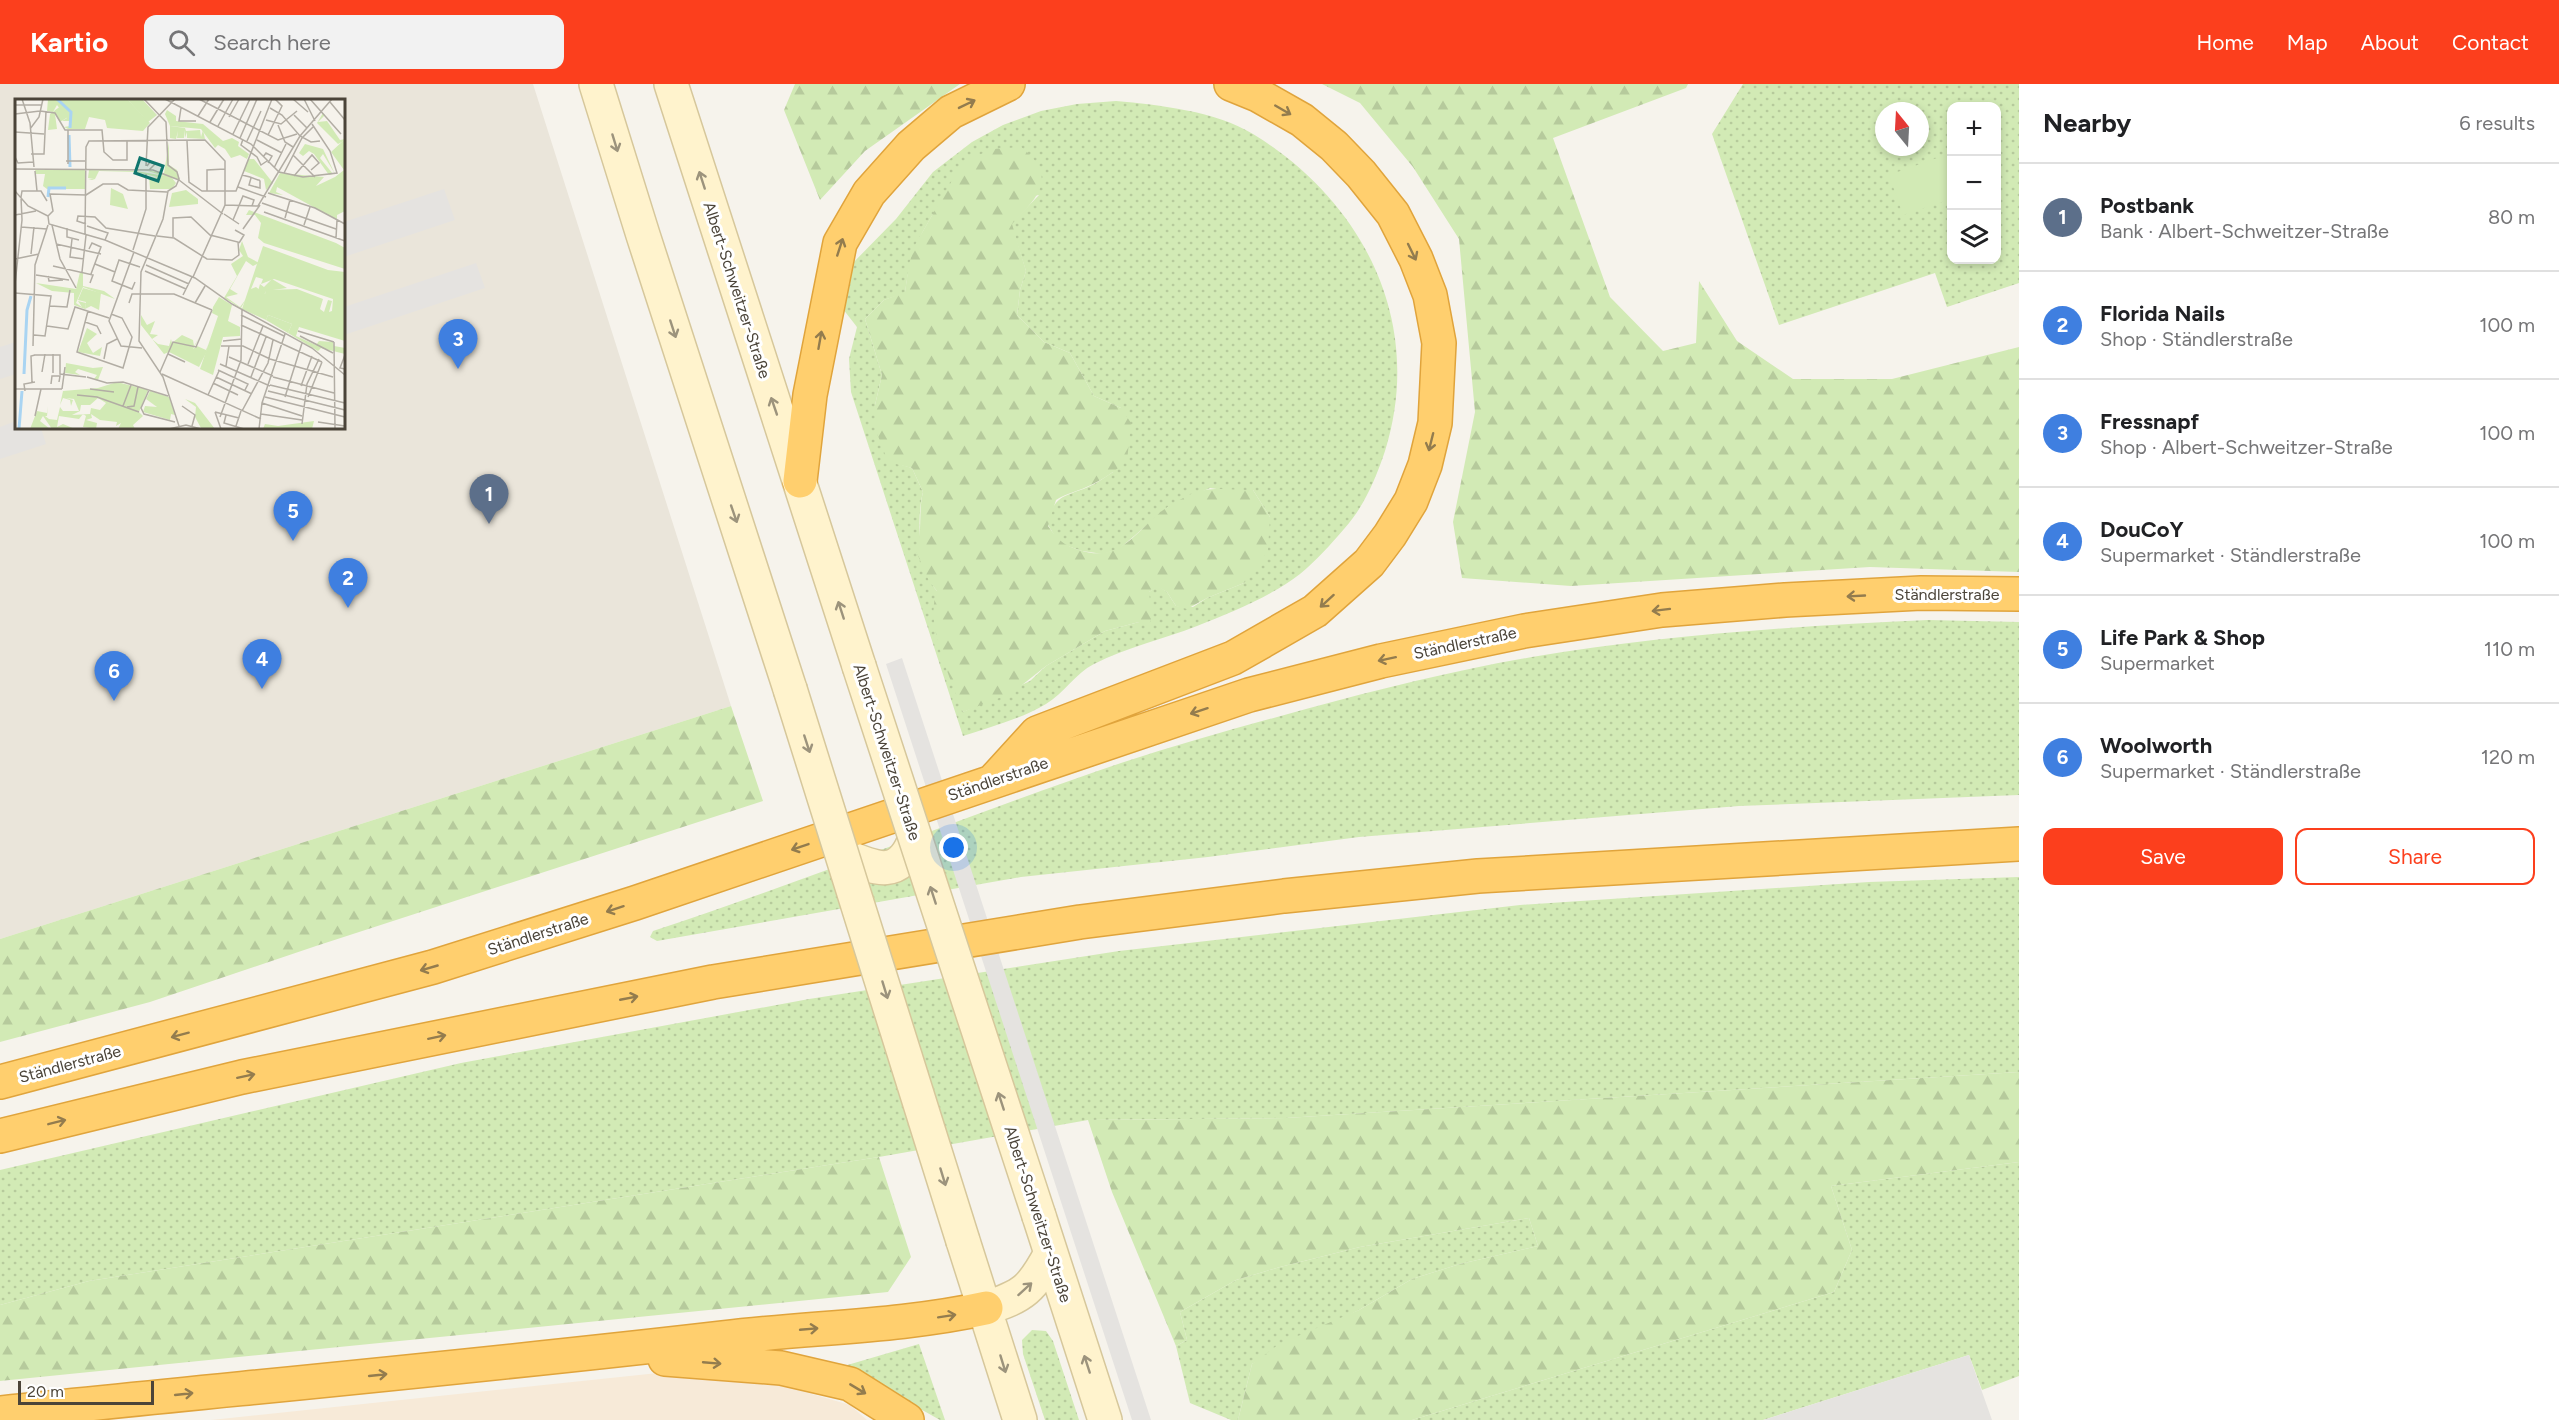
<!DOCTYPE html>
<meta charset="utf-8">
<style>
:root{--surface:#fff;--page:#f2f2f2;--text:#202124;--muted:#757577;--line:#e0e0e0;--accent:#fc3f1d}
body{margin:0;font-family:Figtree,sans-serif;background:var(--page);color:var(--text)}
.controls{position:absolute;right:18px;top:18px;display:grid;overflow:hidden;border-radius:12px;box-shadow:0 3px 9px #0003}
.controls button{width:54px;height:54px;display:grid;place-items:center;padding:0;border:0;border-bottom:2px solid var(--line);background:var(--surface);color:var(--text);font:30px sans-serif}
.compass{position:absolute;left:1875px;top:18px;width:54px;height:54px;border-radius:50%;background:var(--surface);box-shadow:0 3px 9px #0003;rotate:342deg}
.scale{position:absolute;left:18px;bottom:15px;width:136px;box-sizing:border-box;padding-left:6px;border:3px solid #4b4439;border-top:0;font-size:16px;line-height:21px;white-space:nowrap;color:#4b4439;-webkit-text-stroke:4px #fff;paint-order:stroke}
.you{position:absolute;left:954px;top:764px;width:21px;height:21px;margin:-15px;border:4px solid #fff;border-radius:50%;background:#1a73e8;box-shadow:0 0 0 9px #1a73e833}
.badge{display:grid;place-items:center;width:39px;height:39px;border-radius:50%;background:var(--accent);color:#fff;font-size:20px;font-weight:700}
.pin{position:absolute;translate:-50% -50px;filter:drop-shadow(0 2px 3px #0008)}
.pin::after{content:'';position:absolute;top:32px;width:21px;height:18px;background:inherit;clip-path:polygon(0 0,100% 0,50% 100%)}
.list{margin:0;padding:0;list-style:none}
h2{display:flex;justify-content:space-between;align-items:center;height:78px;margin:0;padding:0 24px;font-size:26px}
h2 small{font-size:20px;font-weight:400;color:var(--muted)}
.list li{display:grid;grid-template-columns:39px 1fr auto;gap:18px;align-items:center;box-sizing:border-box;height:108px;padding:0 24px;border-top:2px solid var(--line)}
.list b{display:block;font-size:22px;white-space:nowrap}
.list p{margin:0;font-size:20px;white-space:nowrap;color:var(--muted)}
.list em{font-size:20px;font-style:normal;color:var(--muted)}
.actions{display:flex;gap:12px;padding:18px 24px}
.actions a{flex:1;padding:14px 0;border:2px solid var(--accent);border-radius:12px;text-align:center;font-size:21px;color:var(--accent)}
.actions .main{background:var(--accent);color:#fff}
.icon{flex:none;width:33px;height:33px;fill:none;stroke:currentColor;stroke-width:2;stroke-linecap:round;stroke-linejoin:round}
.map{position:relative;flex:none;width:2019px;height:1336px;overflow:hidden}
header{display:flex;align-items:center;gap:36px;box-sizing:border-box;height:84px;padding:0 30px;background:var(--accent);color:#fff}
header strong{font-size:28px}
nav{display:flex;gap:33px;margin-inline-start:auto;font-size:21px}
.search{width:420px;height:54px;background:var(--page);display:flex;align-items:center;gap:15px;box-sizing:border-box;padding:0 21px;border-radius:12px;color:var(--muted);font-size:22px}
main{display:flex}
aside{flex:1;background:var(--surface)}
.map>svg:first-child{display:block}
.residential{fill:#eae5da;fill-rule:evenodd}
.commercial{fill:#f7ead8}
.grass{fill:url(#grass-dots);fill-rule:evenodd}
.forest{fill:url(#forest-firs)}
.pitch{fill:#d2eab5}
.parking{fill:#e5e3e0}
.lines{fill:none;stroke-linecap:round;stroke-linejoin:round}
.secondary-casing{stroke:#d6c79b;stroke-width:36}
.highway-casing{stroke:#e0a43c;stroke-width:36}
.secondary{stroke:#fff3cd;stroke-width:33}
.highway{stroke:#ffcf6e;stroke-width:33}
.secondary-bridge-casing{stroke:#d6c79b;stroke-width:36;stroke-linecap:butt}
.secondary-bridge{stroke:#fff3cd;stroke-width:33}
.oneway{stroke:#937c4e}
.oneway2{stroke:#9c937c}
.labels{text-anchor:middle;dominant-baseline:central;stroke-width:6;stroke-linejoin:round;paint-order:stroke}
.street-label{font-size:16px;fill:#4b4439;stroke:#fff}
.inset-river{fill:none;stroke:#a9d4f2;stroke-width:3}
.inset-road{fill:none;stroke:#b2ada4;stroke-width:1.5}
.view{fill:#0f766e;fill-opacity:0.15;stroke:#0f766e;stroke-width:3}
.inset-edge{fill:none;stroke:#4b4439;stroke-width:3}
</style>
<header>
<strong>Kartio</strong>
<div class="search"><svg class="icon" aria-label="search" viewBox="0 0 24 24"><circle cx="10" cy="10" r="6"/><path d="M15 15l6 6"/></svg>Search here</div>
<nav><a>Home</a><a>Map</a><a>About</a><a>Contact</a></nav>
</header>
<main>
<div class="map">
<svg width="2019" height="1336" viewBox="0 0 2019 1336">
<defs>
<pattern id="grass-dots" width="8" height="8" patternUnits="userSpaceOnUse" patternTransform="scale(1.5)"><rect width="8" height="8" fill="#d2eab5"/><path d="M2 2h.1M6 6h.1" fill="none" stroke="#b6ca9c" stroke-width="1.8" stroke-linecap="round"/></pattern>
<pattern id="forest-firs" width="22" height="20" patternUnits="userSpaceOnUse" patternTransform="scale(1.5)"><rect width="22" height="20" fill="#d2eab5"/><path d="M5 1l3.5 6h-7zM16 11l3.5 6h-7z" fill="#b6ca9c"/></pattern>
</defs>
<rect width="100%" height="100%" fill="#f6f3ec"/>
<!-- residential -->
<path class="residential" d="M 0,0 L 533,0 L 731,622 L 0,855 ZM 16,16 L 344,16 L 344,344 L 16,344 Z"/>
<!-- commercial -->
<path class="commercial" d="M 658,1289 L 784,1302 L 850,1321 L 867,1336 L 211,1336 Z"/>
<!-- grass -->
<path class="grass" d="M 1743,0 L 2019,0 L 2019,199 L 1947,223 L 1935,189 L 1779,241 L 1712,50 ZM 1952,22 L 1996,22 L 1996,176 L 1952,176 ZM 1884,27 L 1920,27 L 1920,63 L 1884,63 Z
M 1116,17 C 1159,21 1216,27 1253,50 C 1364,118 1425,239 1385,367 C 1376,394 1364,423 1344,445 C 1331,460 1316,477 1300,490 C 1270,513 1232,528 1197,542 C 1164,555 1127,563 1094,580 C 1076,589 1064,609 1046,620 C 1021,635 990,643 963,652 L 851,308 L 849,275 L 857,243 L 839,220 L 849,183 L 896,135 L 933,88 L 972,58 L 1003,41 L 1041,27 L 1077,20 ZM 1039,111 L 1011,140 L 1026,187 L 1020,206 L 1017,231 L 1044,258 L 1070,269 L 1094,312 L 1121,324 L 1113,388 C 1105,393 1097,399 1088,403 C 1064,413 1053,411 1048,441 L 1059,459 L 1082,467 L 1103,470 L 1119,465 L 1168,423 L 1210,404 L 1230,407 L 1253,406 L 1270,433 L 1244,499 L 1207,514 L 1193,523 L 1176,522 L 1167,508 L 1158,502 L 1149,508 L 1139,538 L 1105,547 L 1046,582 L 1030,597 L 963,628 L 937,507 C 919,486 916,435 923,408 L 912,384 L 895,379 L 875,321 L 882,291 L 865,235 L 884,216 L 905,209 C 910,172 914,162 933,130 Z
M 1928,536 L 2019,538 L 2019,711 L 1739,722 L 1359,753 L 1208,773 L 1021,793 L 657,857 L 650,853 L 653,847 C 811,795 964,732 1121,679 C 1182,659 1244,642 1306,625 C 1380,605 1456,586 1532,573 C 1663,551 1796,542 1928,536 Z
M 2019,793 L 2019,988 L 1286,1034 L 1088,1036 L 879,1073 L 89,1197 L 0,1221 L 0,1086 L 461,979 L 809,915 L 1119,867 L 1520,821 L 1869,798 Z
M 2019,1078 L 2019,1292 L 1982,1306 L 1969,1271 L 1763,1336 L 1412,1336 L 1834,1208 L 1852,1166 L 1831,1102 Z
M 1529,1134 L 1538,1162 L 1460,1180 L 1412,1195 L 1359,1226 L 1252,1280 L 1238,1336 L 1231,1336 L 1190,1319 L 1176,1262 L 1187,1256 L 1180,1228 L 1236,1196 L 1280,1183 L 1360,1163 Z
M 1032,1246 L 1046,1247 L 1053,1257 L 1079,1336 L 1045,1336 L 1023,1270 L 1022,1256 Z
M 919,1260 L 945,1336 L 940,1336 L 844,1282 Z"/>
<!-- forest -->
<path class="forest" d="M 795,0 L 960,0 L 865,67 L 820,116 L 784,26 Z
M 1322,0 L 1688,0 L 1686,4 L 1553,54 L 1610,213 L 1663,267 L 1696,259 L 1699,197 L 1737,257 L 1793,295 L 1892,295 L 2019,263 L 2019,488 L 1870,483 L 1571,502 L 1462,494 L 1453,438 L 1475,328 L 1459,155 L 1413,83 L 1360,19 Z
M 1021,63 C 1059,93 1038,113 1012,140 L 1026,187 L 1020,206 L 1017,231 L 1044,258 L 1070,269 L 1094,312 L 1121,324 L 1131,339 L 1127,377 C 1116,386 1104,395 1091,401 C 1079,407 1067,409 1056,416 L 1048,442 C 1057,455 1063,461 1079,466 C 1123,481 1138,442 1169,422 C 1175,418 1183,414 1189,411 C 1210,401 1231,407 1253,406 L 1270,433 L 1268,465 L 1259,483 L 1244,499 L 1207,514 L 1187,525 L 1176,522 L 1167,508 L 1158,503 L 1149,508 L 1152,533 L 1148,543 L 1139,538 L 1105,547 L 1046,582 L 1012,609 L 963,628 C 951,595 924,541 937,507 L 929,497 L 916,467 C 923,448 918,428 923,408 L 912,384 L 888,378 L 875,344 L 875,321 L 882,291 L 865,235 L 884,216 L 905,208 L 909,180 L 915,161 L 954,93 L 969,75 L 993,65 Z
M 731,622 L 763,717 L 316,862 L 150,918 L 0,958 L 0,855 Z
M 2019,988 L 2019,1078 L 1831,1102 L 1852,1166 L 1834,1208 L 1412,1336 L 1238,1336 L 1252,1280 L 1279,1260 L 1359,1226 L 1412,1195 L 1460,1180 L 1538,1162 L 1529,1134 L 1360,1163 L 1280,1183 L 1236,1196 L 1180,1228 L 1187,1256 L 1176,1262 L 1112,1108 L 1088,1036 L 1286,1034 Z
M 879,1073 L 911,1173 L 888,1208 L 0,1297 L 0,1221 L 89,1197 Z"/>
<!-- pitch -->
<path class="pitch" d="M 1951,69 L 1951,115 L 1903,131 L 1889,91 Z"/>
<!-- parking -->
<path class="parking" d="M 444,105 L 455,136 L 344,173 L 344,138 Z
M 476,179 L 485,204 L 344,251 L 344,223 Z
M 16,258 L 16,290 L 0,295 L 0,263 Z
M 16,337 L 16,344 L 41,344 L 46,360 L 0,375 L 0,343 Z
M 902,574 L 1151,1336 L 1132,1336 L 886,580 Z
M 1969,1271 L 1992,1336 L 1763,1336 Z"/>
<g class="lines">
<!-- secondary casing -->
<g class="secondary-casing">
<path id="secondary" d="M 596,0 L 643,151 L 790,605
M 671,0 L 859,582
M 843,771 C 876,785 899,796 915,755
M 1039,1132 L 1105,1336
M 963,1157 L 1020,1336
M 986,1224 C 1024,1212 1032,1205 1051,1169"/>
</g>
<!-- highway casing -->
<g class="highway-casing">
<path id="highway" d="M 800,397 L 810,311 L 840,159 L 869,109 L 911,62 L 951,28 L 1008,0
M 995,695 L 1037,649 L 1233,574 L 1315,527 L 1369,479 L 1390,451 L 1411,417 L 1425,381 L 1435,339 L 1439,259 L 1430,211 L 1416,175 L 1393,130 L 1361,90 L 1334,62 L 1302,36 L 1258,11 L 1231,0
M 0,998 L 433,883 L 635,819 L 1249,611 L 1381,577 L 1524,547 L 1662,526 L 1785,516 L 1921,509 L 2019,510
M 0,1052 L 242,993 L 713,898 L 1080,838 L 1284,812 L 1478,792 L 2019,760
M 665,1275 L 781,1284 L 850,1300 L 907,1336
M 0,1329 C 241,1304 483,1282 723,1254 C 811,1243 900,1243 986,1224"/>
</g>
<!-- secondary -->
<use href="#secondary" class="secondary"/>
<!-- highway -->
<use href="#highway" class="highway"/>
<!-- secondary-bridge casing -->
<g class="secondary-bridge-casing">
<path id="secondary-bridge" d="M 859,582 L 1039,1132
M 790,605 L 963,1157"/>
</g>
<!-- secondary-bridge -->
<use href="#secondary-bridge" class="secondary-bridge"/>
</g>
<!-- one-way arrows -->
<defs><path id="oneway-shaft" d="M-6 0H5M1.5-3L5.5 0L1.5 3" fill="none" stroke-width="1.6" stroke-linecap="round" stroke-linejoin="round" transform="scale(1.5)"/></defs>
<g class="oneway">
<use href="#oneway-shaft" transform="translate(967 20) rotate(-26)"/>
<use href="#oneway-shaft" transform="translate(1283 26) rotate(30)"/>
<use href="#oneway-shaft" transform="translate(840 163) rotate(-72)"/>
<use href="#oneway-shaft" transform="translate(1412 168) rotate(64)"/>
<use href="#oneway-shaft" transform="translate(820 256) rotate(-80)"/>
<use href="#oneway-shaft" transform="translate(1431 358) rotate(104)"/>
<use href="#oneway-shaft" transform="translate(1856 512) rotate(177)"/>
<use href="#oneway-shaft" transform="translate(1327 517) rotate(138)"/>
<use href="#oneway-shaft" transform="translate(1661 526) rotate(173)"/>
<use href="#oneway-shaft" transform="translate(1387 575) rotate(168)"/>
<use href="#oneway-shaft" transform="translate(1199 627) rotate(162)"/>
<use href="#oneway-shaft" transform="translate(800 763) rotate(161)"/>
<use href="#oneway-shaft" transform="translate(615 825) rotate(162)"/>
<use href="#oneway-shaft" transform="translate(429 884) rotate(164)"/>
<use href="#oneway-shaft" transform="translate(629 914) rotate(-11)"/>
<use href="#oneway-shaft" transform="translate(180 951) rotate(165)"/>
<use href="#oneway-shaft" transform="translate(437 953) rotate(-12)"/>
<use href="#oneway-shaft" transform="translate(246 992) rotate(-12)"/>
<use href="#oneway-shaft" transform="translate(57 1038) rotate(-14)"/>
<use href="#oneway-shaft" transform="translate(947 1232) rotate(-9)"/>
<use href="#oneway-shaft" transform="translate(809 1245) rotate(-5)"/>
<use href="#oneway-shaft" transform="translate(712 1279) rotate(5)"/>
<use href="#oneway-shaft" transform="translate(378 1291) rotate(-6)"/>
<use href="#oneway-shaft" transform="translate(858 1305) rotate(31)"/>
<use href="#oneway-shaft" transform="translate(184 1310) rotate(-6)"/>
</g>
<g class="oneway2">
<use href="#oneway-shaft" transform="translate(615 59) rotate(73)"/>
<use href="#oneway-shaft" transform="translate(702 96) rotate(-108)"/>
<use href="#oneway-shaft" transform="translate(673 245) rotate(72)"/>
<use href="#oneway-shaft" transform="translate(774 322) rotate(-109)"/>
<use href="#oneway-shaft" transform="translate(734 430) rotate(71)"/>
<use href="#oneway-shaft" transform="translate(841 526) rotate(-108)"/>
<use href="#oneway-shaft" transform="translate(807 660) rotate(72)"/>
<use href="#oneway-shaft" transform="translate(933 811) rotate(-108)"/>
<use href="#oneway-shaft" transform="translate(885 906) rotate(73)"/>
<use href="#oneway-shaft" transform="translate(1001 1017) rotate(-108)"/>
<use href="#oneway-shaft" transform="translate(943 1093) rotate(73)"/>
<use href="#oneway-shaft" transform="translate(1025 1205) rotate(-42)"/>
<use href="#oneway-shaft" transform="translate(1003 1280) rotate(73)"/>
<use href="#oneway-shaft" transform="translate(1087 1280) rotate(-108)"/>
</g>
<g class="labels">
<!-- street labels -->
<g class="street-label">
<text transform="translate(737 206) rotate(72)">Albert-Schweitzer-Straße</text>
<text x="1947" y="510">Ständlerstraße</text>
<text transform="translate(1465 559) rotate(-12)">Ständlerstraße</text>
<text transform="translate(887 668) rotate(72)">Albert-Schweitzer-Straße</text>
<text transform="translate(998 695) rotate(-19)">Ständlerstraße</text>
<text transform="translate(538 850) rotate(-18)">Ständlerstraße</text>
<text transform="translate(70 980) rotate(-15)">Ständlerstraße</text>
<text transform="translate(1038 1130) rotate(72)">Albert-Schweitzer-Straße</text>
</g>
</g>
<!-- overview -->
<g transform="translate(15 15)">
<rect width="330" height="330" fill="#f6f3ec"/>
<path d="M 155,27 L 170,29 L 171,32 L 185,31 L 186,38 L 188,31 L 190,40 L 172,39 L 172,33 L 170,39 L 169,31 L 169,39 L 162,39 L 163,32 L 161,40 L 155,39 ZM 154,43 L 154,66 L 162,71 L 165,81 L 157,79 L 161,84 L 157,90 L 135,90 L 134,78 L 146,79 L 121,73 L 84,72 L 80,80 L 77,81 L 73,80 L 79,80 L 73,79 L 74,71 L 121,72 L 150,77 L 129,71 L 149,74 ZM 227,142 L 233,158 L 244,164 L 238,167 L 231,162 L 215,190 L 223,195 L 211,198 L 225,208 L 231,200 L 226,209 L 209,199 L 222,177 L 216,165 L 228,157 L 224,151 ZM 65,173 L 68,173 L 68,187 L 89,192 L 100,200 L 68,188 L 61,204 L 67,208 L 63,202 L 71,204 L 70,210 L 59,206 L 59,194 L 37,192 L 21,184 L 61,190 ZM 257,180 L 272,189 L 251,192 L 250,195 L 243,192 L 245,185 L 249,188 ZM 126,216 L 132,226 L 140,222 L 135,235 L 143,236 L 137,240 L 143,245 L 154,247 L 156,240 L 157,244 L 167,236 L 178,241 L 179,247 L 185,237 L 178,250 L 182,247 L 191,251 L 193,246 L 191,254 L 184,268 L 154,253 L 149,255 L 126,226 ZM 51,264 L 78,269 L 88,268 L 83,281 L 79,280 L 82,276 L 63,270 L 60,273 L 65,276 L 50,274 ZM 102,283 L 133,291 L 124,313 L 128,317 L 118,326 L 120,330 L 103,330 L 106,324 L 101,327 L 102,323 L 85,321 L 76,315 L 77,319 L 71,321 L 82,324 L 81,330 L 68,328 L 71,317 L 68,315 L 64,320 L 44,317 L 42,328 L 48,325 L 60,330 L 37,330 L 28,317 L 25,322 L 35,330 L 15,330 L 22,312 L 32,314 L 33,307 L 32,317 L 30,317 L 34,320 L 42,321 L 45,308 L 48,312 L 64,312 L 59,300 L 51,299 L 58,301 L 56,307 L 55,301 L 48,299 L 45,306 L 48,292 L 83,289 ZM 83,299 L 91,304 L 85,311 L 76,309 L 75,315 L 57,316 L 65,312 L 66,306 L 75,306 Z" fill="#d2eab5" fill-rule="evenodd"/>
<path d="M 330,40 L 330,112 L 322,116 L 322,121 L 262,88 L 261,93 L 268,96 L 254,94 L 265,74 L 309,78 L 301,87 L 320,78 L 329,71 L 316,53 ZM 290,45 L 308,50 L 320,75 L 308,55 L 305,59 L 318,75 L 314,76 L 299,55 L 294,52 L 288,57 L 284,54 ZM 234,111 L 321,144 L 330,149 L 330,170 L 249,144 L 243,139 L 246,124 L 240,116 L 231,116 ZM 248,147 L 313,171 L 330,173 L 330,242 L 284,228 L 281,237 L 301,246 L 304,242 L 318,243 L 319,247 L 330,249 L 330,255 L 306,249 L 303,252 L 273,234 L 277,225 L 253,216 L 251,221 L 227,210 ZM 241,178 L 248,180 L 246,185 L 259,180 L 318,200 L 317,212 L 314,213 L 317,202 L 313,201 L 309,213 L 305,210 L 308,200 L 282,190 L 251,191 L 250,195 L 241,188 L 236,190 ZM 299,322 L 297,330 L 248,330 L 250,325 L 263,327 Z" fill="#d2eab5" fill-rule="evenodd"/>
<path d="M 33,0 L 112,0 L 135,24 L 128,32 L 92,29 L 90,21 L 74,18 L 70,30 L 53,30 L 49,28 L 55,27 L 54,22 L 47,22 L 52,19 L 42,6 L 38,13 L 32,12 ZM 152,11 L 161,17 L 161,22 L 188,25 L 208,42 L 217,39 L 224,43 L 223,47 L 234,55 L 232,60 L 225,56 L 216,59 L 210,50 L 203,46 L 200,49 L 186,30 L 155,27 L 150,15 ZM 308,14 L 310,16 L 303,23 L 312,22 L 325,41 L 330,40 L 327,43 L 323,45 L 302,24 ZM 233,60 L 239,60 L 258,84 L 251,91 L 249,80 L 229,72 ZM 20,71 L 70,71 L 70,90 L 32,90 L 28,87 L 30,75 L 21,75 ZM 96,89 L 108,95 L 113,110 L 95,106 ZM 204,198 L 217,206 L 213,222 L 225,228 L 225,237 L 208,238 L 198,276 L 185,270 L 203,217 L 197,214 L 198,208 ZM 72,229 L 82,235 L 72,244 L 78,254 L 87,248 L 85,257 L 63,253 ZM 170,300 L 180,304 L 200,330 L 186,329 L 180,318 L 181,308 Z" fill="#d2eab5"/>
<path d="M 112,0 L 127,0 L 142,16 L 133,23 ZM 47,6 L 53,18 L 45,23 L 40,15 L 42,30 L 33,31 L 35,15 ZM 33,75 L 55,75 L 55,81 L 47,89 L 32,87 ZM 171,91 L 183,100 L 183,105 L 154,108 L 157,94 ZM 68,189 L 86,194 L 84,211 L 76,207 L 70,210 L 71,203 L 63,201 ZM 253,216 L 277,225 L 273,234 L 251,221 ZM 135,292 L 154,298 L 160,316 L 156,315 L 155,321 L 128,313 L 130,307 L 142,308 L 131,300 Z" fill="#d2eab5"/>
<path class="inset-river" d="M 42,0 L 56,13 L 55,29M 54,36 L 55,68M 33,98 L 34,89 L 51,89M 9,275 L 12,211 L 16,197M 4,330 L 7,292"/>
<path class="inset-road" d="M 7,0 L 15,24 L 19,68M 129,0 L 151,23 L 153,66 L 162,73 L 164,80 L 161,87 L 153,92 L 148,120 L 126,173 L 124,242 L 148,278 L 165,330M 150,0 L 236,45 L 264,73 L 288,78 L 322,74 L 315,52 L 297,25M 184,0 L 263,41 L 282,35M 278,0 L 293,13M 289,0 L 300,22M 295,0 L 326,35M 315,3 L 330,21M 0,6 L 27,6M 166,9 L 164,22 L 181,22M 255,9 L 267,16 L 285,37 L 296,43 L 305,42M 25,12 L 40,14 L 50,31 L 87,31 L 89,53 L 98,61 L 112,61 L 112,42M 0,15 L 25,12M 279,16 L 292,29M 183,17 L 194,0M 214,18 L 224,0M 251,21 L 266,25 L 282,12M 195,23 L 209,0M 263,26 L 270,43 L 278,48M 203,27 L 218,0M 15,30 L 24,18 L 28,0M 0,33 L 29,35M 218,35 L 235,0M 253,36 L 267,7 L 260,0M 225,39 L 242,0M 228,40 L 226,46 L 242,58 L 246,66 L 252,62M 242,41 L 267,54M 172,42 L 174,83 L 187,92 L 221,92 L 257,0M 232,42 L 246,12M 16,55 L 29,55 L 31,12M 278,56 L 300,78M 0,58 L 3,64 L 18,63M 248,58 L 251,54 L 257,57 L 253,64M 51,62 L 70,62M 53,65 L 53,31M 131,67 L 133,28 L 160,0M 132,67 L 135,63 L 140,65 L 134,71M 259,69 L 271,45M 0,70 L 138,71 L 164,81M 20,72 L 22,92M 269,74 L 287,39 L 298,28M 227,76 L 235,78 L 243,81 L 244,81 L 245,82 L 245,89 L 234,86 L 236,79M 279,77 L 297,56 L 304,64 L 296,71M 164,81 L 208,115M 223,88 L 251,98M 0,92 L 13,107 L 33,117 L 34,125 L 90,141 L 180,179 L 217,205 L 297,249 L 330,276M 192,92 L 192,71 L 210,70M 253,94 L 300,109 L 330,125M 71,96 L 88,85 L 103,85 L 113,91 L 152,93M 6,98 L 7,92 L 26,92 L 32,102M 247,104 L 321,130M 210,106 L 243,107 L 285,37 L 317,0M 249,113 L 330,142M 209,115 L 224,125M 0,116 L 21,112M 33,117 L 38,112 L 35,95 L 71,96M 270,119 L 275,101M 218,121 L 228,97 L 239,101 L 237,107M 71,125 L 62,122 L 63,117 L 80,118 L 91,129 L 140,137M 37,126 L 45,160 L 61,189M 289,126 L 295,108M 72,127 L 93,134 L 90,141M 6,128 L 32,130M 52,129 L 52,138 L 64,141M 228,130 L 245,106M 220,131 L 229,136 L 224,144M 70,135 L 71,48 L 74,42 L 190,41 L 210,62 L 210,106 L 178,178M 142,137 L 159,139 L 192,160 L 217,161 L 224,156 L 223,143 L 195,136 L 176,118 L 158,119 L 158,138M 321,139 L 322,121M 57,140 L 55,158 L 69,160M 41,145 L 86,155M 74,150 L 77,144 L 86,148 L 76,175M 118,151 L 131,110 L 131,75M 119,153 L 94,222 L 106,247 L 127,249M 16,155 L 19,128M 0,160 L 24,155M 80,165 L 100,173M 131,166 L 174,185M 38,167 L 78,176 L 75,184M 130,172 L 171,190M 67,173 L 71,136M 21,176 L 54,181M 33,177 L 34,182 L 48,181M 120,183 L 117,190 L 97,182 L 104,161 L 125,168M 0,185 L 7,121 L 6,98M 0,194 L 36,197 L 30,237 L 19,236M 168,196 L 177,178M 114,204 L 117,195 L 159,195 L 197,211M 180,204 L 190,187M 35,207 L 52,208 L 55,191M 73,212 L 62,253 L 108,269 L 117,238 L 107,219 L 96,215M 226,216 L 269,237M 70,223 L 82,227 L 86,235M 226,226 L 307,263M 32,227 L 53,230 L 60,208 L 94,219M 283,232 L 319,243M 285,237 L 318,254M 208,242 L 227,240M 319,243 L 320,330M 18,247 L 20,166 L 33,126M 206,247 L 228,247 L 255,260 L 318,278M 38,255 L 38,274M 153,255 L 170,263M 19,256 L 45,256 L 45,275 L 71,278M 330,256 L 325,269 L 330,270M 214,258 L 258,277M 89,260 L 92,245 L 102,240M 205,265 L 255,287M 233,265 L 248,227M 211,267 L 214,247M 203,271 L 233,285 L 230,291M 27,273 L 30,255M 145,273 L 158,243 L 181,248 L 197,211M 147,275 L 246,320M 72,278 L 92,284 L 108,283 L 153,297M 201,278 L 237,295M 236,278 L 251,238M 258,278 L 319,294M 17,283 L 16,257 L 20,256M 198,284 L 223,296M 36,285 L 37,277 L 45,277 L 44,283M 255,286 L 330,304M 286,287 L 297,257M 0,290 L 47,290M 47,290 L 50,268M 75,290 L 99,293M 134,291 L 126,309 L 129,315 L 160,323M 10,292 L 9,285 L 20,283M 253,292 L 330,311M 62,296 L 82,298 L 124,313M 193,296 L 204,272M 250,298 L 330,318M 270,298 L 287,244M 293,298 L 307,263M 247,304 L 287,317M 108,307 L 116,286M 167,307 L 180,316 L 177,327M 112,308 L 119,307 L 123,288M 227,312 L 253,264 L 258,241M 200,313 L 224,319M 200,313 L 206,330M 246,315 L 287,321M 211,316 L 209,324 L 229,330M 20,317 L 26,290M 205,318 L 226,261 L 227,211M 303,323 L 330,327M 287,325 L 292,285 L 304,260M 154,330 L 171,326 L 186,330M 220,330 L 226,312M 244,330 L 247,304 L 270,235"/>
<path class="view" d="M 125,59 L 148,67 L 143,82 L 120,74 Z"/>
<rect width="330" height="330" class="inset-edge"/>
</g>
</svg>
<div class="controls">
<button>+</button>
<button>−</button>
<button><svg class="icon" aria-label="layers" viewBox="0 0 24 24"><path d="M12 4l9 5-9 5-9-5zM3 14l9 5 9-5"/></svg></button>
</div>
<svg class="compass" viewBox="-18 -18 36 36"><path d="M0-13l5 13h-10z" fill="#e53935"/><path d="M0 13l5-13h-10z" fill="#757577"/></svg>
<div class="scale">20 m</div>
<div class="you"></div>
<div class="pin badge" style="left:489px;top:440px;background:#5c6f8a">1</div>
<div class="pin badge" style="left:348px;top:524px;background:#3f7fe0">2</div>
<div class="pin badge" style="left:458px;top:285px;background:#3f7fe0">3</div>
<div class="pin badge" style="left:262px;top:605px;background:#3f7fe0">4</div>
<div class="pin badge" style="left:293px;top:457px;background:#3f7fe0">5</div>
<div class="pin badge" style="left:114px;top:617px;background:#3f7fe0">6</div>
</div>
<aside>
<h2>Nearby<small>6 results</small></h2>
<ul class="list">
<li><span class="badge" style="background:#5c6f8a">1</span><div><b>Postbank</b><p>Bank · Albert-Schweitzer-Straße</p></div><em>80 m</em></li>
<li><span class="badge" style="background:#3f7fe0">2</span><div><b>Florida Nails</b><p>Shop · Ständlerstraße</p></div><em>100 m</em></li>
<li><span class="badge" style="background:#3f7fe0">3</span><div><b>Fressnapf</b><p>Shop · Albert-Schweitzer-Straße</p></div><em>100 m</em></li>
<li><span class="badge" style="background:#3f7fe0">4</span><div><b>DouCoY</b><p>Supermarket · Ständlerstraße</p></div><em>100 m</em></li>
<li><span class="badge" style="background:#3f7fe0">5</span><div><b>Life Park &amp; Shop</b><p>Supermarket</p></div><em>110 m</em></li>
<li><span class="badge" style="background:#3f7fe0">6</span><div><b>Woolworth</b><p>Supermarket · Ständlerstraße</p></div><em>120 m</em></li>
</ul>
<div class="actions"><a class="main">Save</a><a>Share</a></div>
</aside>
</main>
